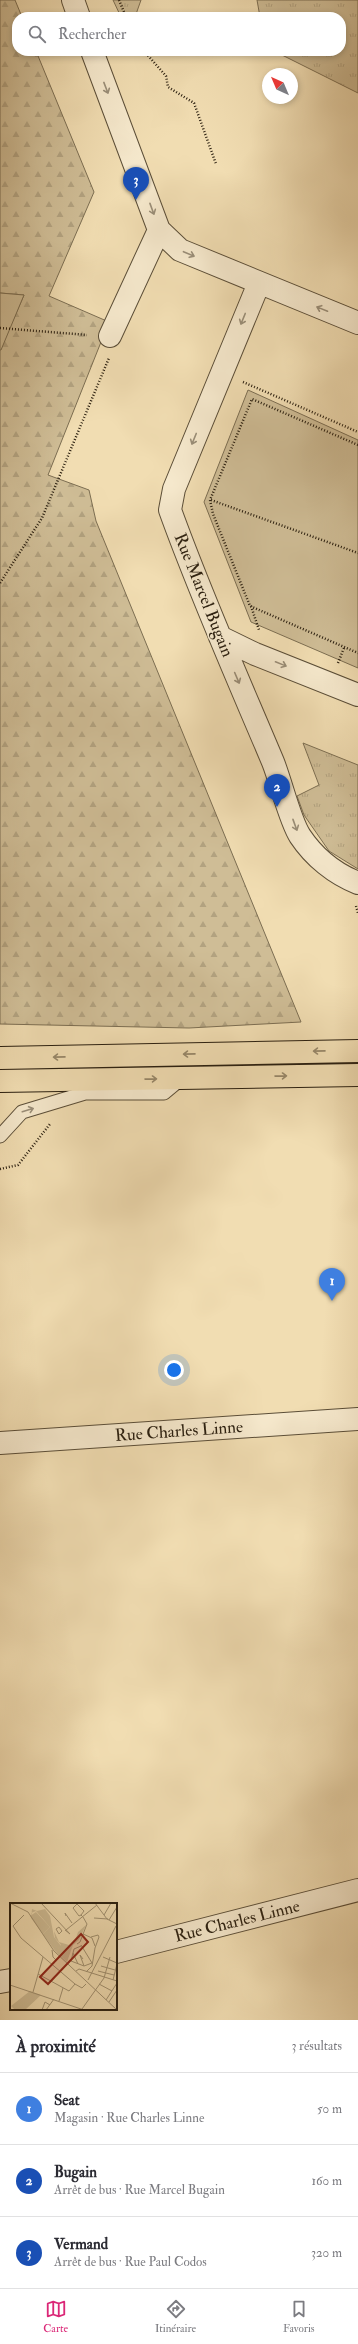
<!DOCTYPE html>
<html lang="fr">
<meta charset="utf-8">
<style>
:root{--surface:#fff;--page:#f2f2f3;--text:#2b2b33;--muted:#7c7c81;--line:#e1e1e2;--accent:#db2777}
body{margin:0;font-family:"IM FELL Double Pica",serif;background:var(--page);color:var(--text)}
.compass{position:absolute;left:262px;top:68px;width:36px;height:36px;border-radius:50%;background:var(--surface);box-shadow:0 2px 6px #0003;rotate:316deg}
.you{position:absolute;left:174px;top:1370px;width:14px;height:14px;margin:-10px;border:3px solid #fff;border-radius:50%;background:#1a73e8;box-shadow:0 0 0 6px #1a73e833}
.badge{display:grid;place-items:center;width:26px;height:26px;border-radius:50%;background:var(--accent);color:#fff;font-size:13px;font-weight:700}
.pin{position:absolute;translate:-50% -33px;filter:drop-shadow(0 1px 2px #0008)}
.pin::after{content:'';position:absolute;top:21px;width:14px;height:12px;background:inherit;clip-path:polygon(0 0,100% 0,50% 100%)}
.list{margin:0;padding:0;list-style:none}
h2{display:flex;justify-content:space-between;align-items:center;height:52px;margin:0;padding:0 16px;font-size:17px}
h2 small{font-size:13px;font-weight:400;color:var(--muted)}
.list li{display:grid;grid-template-columns:26px 1fr auto;gap:12px;align-items:center;box-sizing:border-box;height:72px;padding:0 16px;border-top:1px solid var(--line)}
.list b{display:block;font-size:15px;white-space:nowrap}
.list p{margin:0;font-size:13px;white-space:nowrap;color:var(--muted)}
.list em{font-size:13px;font-style:normal;color:var(--muted)}
.icon{flex:none;width:22px;height:22px;fill:none;stroke:currentColor;stroke-width:2;stroke-linecap:round;stroke-linejoin:round}
.map{position:relative;flex:none;width:358px;height:2020px;overflow:hidden}
.search{position:absolute;background:var(--surface);box-shadow:0 2px 6px #0003;left:12px;right:12px;top:12px;height:44px;display:flex;align-items:center;gap:10px;box-sizing:border-box;padding:0 14px;border-radius:16px;color:var(--muted);font-size:15px}
.sheet{height:268px;background:var(--surface)}
nav{display:flex;justify-content:space-around;align-items:center;box-sizing:border-box;height:56px;border-top:1px solid var(--line);background:var(--surface);font-size:11px;color:var(--muted)}
nav a{display:grid;justify-items:center;gap:2px}
nav .on{color:var(--accent)}
.map>svg:first-child{display:block}
.grass{fill:url(#grass-tufts);stroke:#7c6e52}
.forest{fill:url(#forest-firs);stroke:#7c6e52}
.park{fill:#cfbd96;stroke:#7c6e52}
.lines{fill:none;stroke-linecap:round;stroke-linejoin:round}
.lane-casing{stroke:#5b4e38;stroke-width:15}
.street-casing{stroke:#5b4e38;stroke-width:24}
.primary-casing{stroke:#291e0f;stroke-width:24}
.path{stroke:#291e0f;stroke-width:2.5;stroke-dasharray:1 2;stroke-linecap:butt}
.lane{stroke:#f6e9cd;stroke-width:13}
.street{stroke:#f6e9cd;stroke-width:22}
.primary{stroke:#f1ddb2;stroke-width:22}
.oneway{stroke:#9a8e78}
.oneway2{stroke:#978769}
.labels{text-anchor:middle;dominant-baseline:central;stroke-width:3;stroke-linejoin:round;paint-order:stroke}
.street-label{font-size:17px;fill:#291e0f;stroke:#f6e9cd}
.inset-road{fill:none;stroke:#a19171;stroke-width:1}
.view{fill:#8f2418;fill-opacity:0.15;stroke:#8f2418;stroke-width:2}
.inset-edge{fill:none;stroke:#291e0f;stroke-width:2}
</style>
<div class="map">
<svg width="358" height="2020" viewBox="0 0 358 2020">
<defs>
<pattern id="grass-tufts" width="24" height="20" patternUnits="userSpaceOnUse"><rect width="24" height="20" fill="#cfbd96"/><path d="M3 7l-1-3M5 7V3M7 7l1-3M15 17l-1-3M17 17v-4M19 17l1-3" fill="none" stroke="#b2a280"/></pattern>
<pattern id="forest-firs" width="22" height="20" patternUnits="userSpaceOnUse"><rect width="22" height="20" fill="#cfbd96"/><path d="M5 1l3.5 6h-7zM16 11l3.5 6h-7z" fill="#b2a280"/></pattern>
</defs>
<rect width="100%" height="100%" fill="#f1ddb2"/>
<filter id="stains"><feTurbulence type="fractalNoise" baseFrequency=".005" numOctaves="4"/><feColorMatrix values="0 0 0 0 .2 0 0 0 0 .09 0 0 0 0 .02 0 0 0 .5 -.17"/></filter>
<radialGradient id="worn" r=".72"><stop offset=".6" stop-color="#630" stop-opacity="0"/><stop offset="1" stop-color="#630" stop-opacity=".3"/></radialGradient>
<!-- grass -->
<path class="grass" d="M 113,0 L 141,0 L 135,17 L 121,17 Z
M 257,0 L 358,0 L 358,93 L 274,51 L 341,51 L 341,17 L 260,17 Z
M 303,743 L 358,765 L 358,869 L 329,851 L 304,815 L 297,796 L 319,785 Z"/>
<!-- forest -->
<path class="forest" d="M 0,0 L 15,0 L 22,17 L 17,17 L 17,51 L 36,51 L 94,192 L 49,296 L 109,322 L 48,475 L 89,490 L 96,521 L 301,1022 L 189,1028 L 0,1024 L 0,350 L 24,295 L 0,293 Z"/>
<!-- park -->
<path class="park" d="M 0,293 L 24,295 L 1,350 L 0,350 Z
M 248,390 L 358,440 L 358,668 L 251,622 L 204,502 Z"/>
<g class="lines">
<!-- lane casing -->
<g class="lane-casing">
<path id="lane" d="M 0,1136 L 22,1112 L 85,1093 L 164,1093 L 182,1078"/>
</g>
<!-- street casing -->
<g class="street-casing">
<path id="street" d="M 73,0 L 79,17
M 92,51 L 159,230 L 180,250 L 358,323
M 259,283 L 174,489 L 170,510 C 201,596 238,679 273,762 C 281,782 290,821 300,836 C 314,857 335,874 358,883
M 110,336 L 159,230
M 220,637 L 255,654 L 358,695
M 0,1443 L 358,1419
M 116,1952 L 358,1890
M 0,1982 L 11,1980"/>
</g>
<!-- primary casing -->
<g class="primary-casing">
<path id="primary" d="M 0,1058 L 358,1051
M 0,1081 L 358,1075"/>
</g>
<!-- path -->
<path class="path" d="M 119,0 L 126,17
M 144,51 L 166,76 L 168,87 L 194,103 L 216,164
M 0,328 L 87,335
M 243,382 L 358,432
M 358,445 L 252,399 L 210,500 L 213,514 L 250,606 L 358,653
M 211,500 L 358,553
M 0,583 L 42,518 L 109,358
M 251,606 L 259,630
M 338,663 L 344,648
M 356,906 L 358,913
M 0,1169 L 18,1165 L 50,1124"/>
<!-- lane -->
<use href="#lane" class="lane"/>
<!-- street -->
<use href="#street" class="street"/>
<!-- primary -->
<use href="#primary" class="primary"/>
</g>
<!-- one-way arrows -->
<defs><path id="oneway-shaft" d="M-6 0H5M1.5-3L5.5 0L1.5 3" fill="none" stroke-width="1.6" stroke-linecap="round" stroke-linejoin="round"/></defs>
<g class="oneway">
<use href="#oneway-shaft" transform="translate(106 88) rotate(69)"/>
<use href="#oneway-shaft" transform="translate(152 209) rotate(70)"/>
<use href="#oneway-shaft" transform="translate(189 254) rotate(23)"/>
<use href="#oneway-shaft" transform="translate(322 309) rotate(-158)"/>
<use href="#oneway-shaft" transform="translate(243 319) rotate(112)"/>
<use href="#oneway-shaft" transform="translate(194 439) rotate(112)"/>
<use href="#oneway-shaft" transform="translate(281 664) rotate(22)"/>
<use href="#oneway-shaft" transform="translate(237 678) rotate(67)"/>
<use href="#oneway-shaft" transform="translate(295 825) rotate(70)"/>
<use href="#oneway-shaft" transform="translate(28 1110) rotate(-17)"/>
</g>
<g class="oneway2">
<use href="#oneway-shaft" transform="translate(319 1051) rotate(179)"/>
<use href="#oneway-shaft" transform="translate(189 1054) rotate(179)"/>
<use href="#oneway-shaft" transform="translate(59 1057) rotate(179)"/>
<use href="#oneway-shaft" transform="translate(281 1076) rotate(-1)"/>
<use href="#oneway-shaft" transform="translate(151 1079) rotate(-1)"/>
</g>
<g class="labels">
<!-- street labels -->
<g class="street-label">
<text transform="translate(204 595) rotate(68)">Rue Marcel Bugain</text>
<text transform="translate(179 1431) rotate(-4)">Rue Charles Linne</text>
<text transform="translate(237 1921) rotate(-14)">Rue Charles Linne</text>
</g>
</g>
<!-- overview -->
<g transform="translate(10 1903)">
<rect width="107" height="107" fill="#f1ddb2"/>
<path d="M 22,6 L 27,8 L 35,6 L 40,13 L 44,34 L 51,43 L 46,49 L 21,15 ZM 26,8 L 40,24 L 33,31 L 21,13 L 21,10 Z" fill="#cfbd96" fill-rule="evenodd"/>
<path d="M 76,22 L 69,37 L 63,42 L 57,59 L 46,49 L 51,42 L 45,35 L 44,28 L 49,39 L 59,42 L 65,38 L 68,29 Z" fill="#cfbd96"/>
<path d="M 26,9 L 40,24 L 33,31 L 20,13 ZM 20,88 L 31,92 L 15,107 L 5,107 L 1,103 Z" fill="#cfbd96"/>
<path class="inset-road" d="M 0,0 L 18,9 L 44,48 L 107,107M 31,0 L 60,31 L 55,27M 85,0 L 97,16 L 107,21M 71,12 L 69,13 L 63,5 L 67,1 L 74,8 L 71,12 L 73,14M 94,12 L 101,0M 56,13 L 55,10 L 62,20M 84,15 L 98,16M 99,17 L 107,4M 3,23 L 11,35 L 65,81 L 72,85 L 76,81M 3,23 L 14,12M 49,24 L 52,28 L 49,31 L 46,26 ZM 56,27 L 87,2M 73,31 L 82,35 L 85,43M 81,34 L 88,32 L 89,34 L 85,45M 67,41 L 70,39 L 77,21 L 73,14M 71,42 L 82,60M 71,43 L 64,46 L 61,58 L 74,63 L 82,60M 42,47 L 43,54 L 46,57 L 48,55M 63,50 L 68,61M 93,54 L 107,60M 73,56 L 70,52 L 74,63M 91,63 L 105,67M 66,68 L 69,66 L 107,78M 88,68 L 104,72M 76,69 L 82,63 L 85,45M 28,71 L 59,88 L 65,81M 78,77 L 106,23M 103,77 L 107,61M 89,81 L 102,88M 0,82 L 74,107M 23,89 L 33,54M 96,97 L 107,80M 49,98 L 53,85M 99,99 L 107,87M 72,106 L 94,75 L 100,54M 32,107 L 35,99 L 40,102M 36,107 L 44,96"/>
<path class="view" d="M 71,31 L 78,39 L 38,81 L 30,74 Z"/>
<rect width="107" height="107" class="inset-edge"/>
</g>
<rect width="100%" height="100%" filter="url(#stains)"/>
<rect width="100%" height="100%" fill="url(#worn)"/>
</svg>
<svg class="compass" viewBox="-18 -18 36 36"><path d="M0-13l5 13h-10z" fill="#e53935"/><path d="M0 13l5-13h-10z" fill="#7c7c81"/></svg>
<div class="you"></div>
<div class="pin badge" style="left:332px;top:1301px;background:#3f7fe0">1</div>
<div class="pin badge" style="left:277px;top:807px;background:#1a4fb4">2</div>
<div class="pin badge" style="left:136px;top:200px;background:#1a4fb4">3</div>
<div class="search"><svg class="icon" aria-label="search" viewBox="0 0 24 24"><circle cx="10" cy="10" r="6"/><path d="M15 15l6 6"/></svg>Rechercher</div>
</div>
<section class="sheet">
<h2>À proximité<small>3 résultats</small></h2>
<ul class="list">
<li><span class="badge" style="background:#3f7fe0">1</span><div><b>Seat</b><p>Magasin · Rue Charles Linne</p></div><em>50 m</em></li>
<li><span class="badge" style="background:#1a4fb4">2</span><div><b>Bugain</b><p>Arrêt de bus · Rue Marcel Bugain</p></div><em>160 m</em></li>
<li><span class="badge" style="background:#1a4fb4">3</span><div><b>Vermand</b><p>Arrêt de bus · Rue Paul Codos</p></div><em>320 m</em></li>
</ul>
</section>
<nav>
<a class="on"><svg class="icon" aria-label="map" viewBox="0 0 24 24"><path d="M3 6l6-2 6 2 6-2v14l-6 2-6-2-6 2zM9 4v14M15 6v14"/></svg>Carte</a>
<a><svg class="icon" aria-label="directions" viewBox="0 0 24 24"><path d="M12 3l9 9-9 9-9-9zM9 14v-3h6M13 9l2 2-2 2"/></svg>Itinéraire</a>
<a><svg class="icon" aria-label="saved" viewBox="0 0 24 24"><path d="M7 4h10v16l-5-4-5 4z"/></svg>Favoris</a>
</nav>
